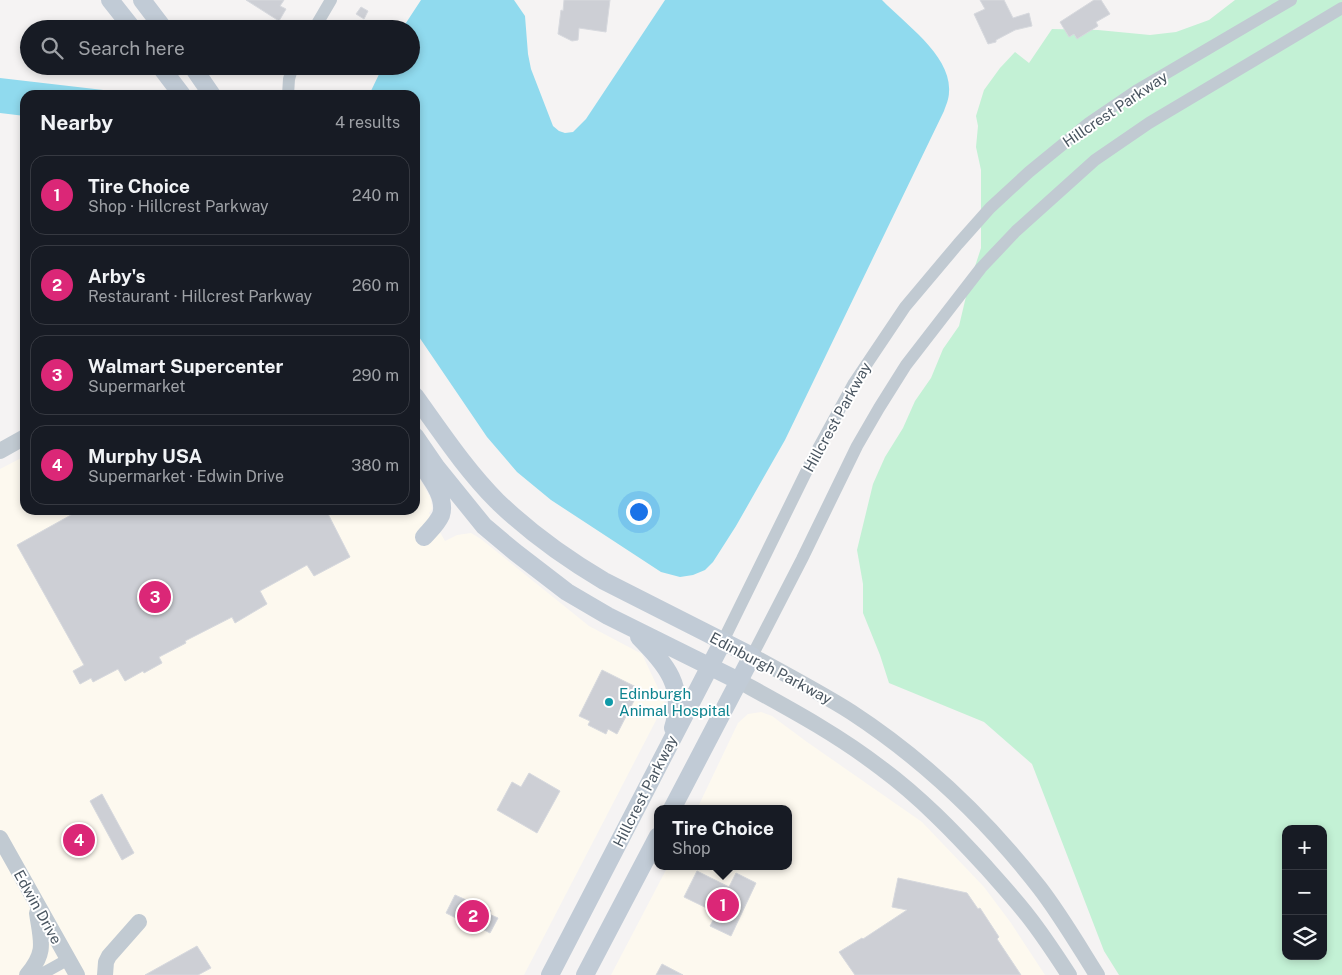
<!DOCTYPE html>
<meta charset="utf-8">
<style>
:root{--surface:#171b24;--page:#20242c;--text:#f1f3f6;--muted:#9ea1a6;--line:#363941;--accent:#db2777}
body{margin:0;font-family:"Public Sans",sans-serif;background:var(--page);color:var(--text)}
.controls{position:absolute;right:15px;bottom:15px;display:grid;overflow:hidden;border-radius:10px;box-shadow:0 2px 8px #0003}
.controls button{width:45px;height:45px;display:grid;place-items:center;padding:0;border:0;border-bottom:1px solid var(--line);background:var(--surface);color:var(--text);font:25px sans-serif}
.you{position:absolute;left:638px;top:511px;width:18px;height:18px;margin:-12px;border:4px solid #fff;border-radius:50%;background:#1a73e8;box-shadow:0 0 0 8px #1a73e833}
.badge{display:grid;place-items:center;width:32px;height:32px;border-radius:50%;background:var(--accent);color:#fff;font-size:16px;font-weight:700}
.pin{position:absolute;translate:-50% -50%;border:2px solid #fff;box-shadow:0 1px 5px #0006}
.popup{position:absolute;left:654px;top:805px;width:138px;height:65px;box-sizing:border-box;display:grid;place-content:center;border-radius:10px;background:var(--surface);filter:drop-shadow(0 1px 4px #0005);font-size:16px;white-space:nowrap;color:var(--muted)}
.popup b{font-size:19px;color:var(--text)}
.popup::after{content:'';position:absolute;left:50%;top:100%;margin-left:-10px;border:10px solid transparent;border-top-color:var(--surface)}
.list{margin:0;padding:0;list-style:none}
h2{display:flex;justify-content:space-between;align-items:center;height:65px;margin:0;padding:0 20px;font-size:21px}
h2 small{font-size:16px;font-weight:400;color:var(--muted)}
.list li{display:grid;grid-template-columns:32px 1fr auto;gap:15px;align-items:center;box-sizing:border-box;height:80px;margin:0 10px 10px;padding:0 10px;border:1px solid var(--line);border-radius:15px}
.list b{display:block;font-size:19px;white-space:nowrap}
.list p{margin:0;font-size:16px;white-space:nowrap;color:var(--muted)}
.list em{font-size:16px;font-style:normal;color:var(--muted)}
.icon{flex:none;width:28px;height:28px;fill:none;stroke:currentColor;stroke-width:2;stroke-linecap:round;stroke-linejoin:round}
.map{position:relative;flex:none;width:1342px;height:975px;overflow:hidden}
.search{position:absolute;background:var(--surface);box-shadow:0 2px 8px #0003;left:20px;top:20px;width:400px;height:55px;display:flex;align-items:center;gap:12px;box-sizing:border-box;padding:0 18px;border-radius:28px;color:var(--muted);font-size:19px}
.panel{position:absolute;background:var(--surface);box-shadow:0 2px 8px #0003;left:20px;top:90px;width:400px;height:425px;border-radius:15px}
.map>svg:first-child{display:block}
.commercial{fill:#fdf9ef}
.green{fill:#c3f1d5;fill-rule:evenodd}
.water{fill:#90daee}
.building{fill:#cdcfd5;stroke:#d7d9de}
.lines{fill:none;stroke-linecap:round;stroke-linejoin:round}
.minor{stroke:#c1cad2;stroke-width:12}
.tertiary{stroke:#c1cad2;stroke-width:16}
.secondary{stroke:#c1cbd6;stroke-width:18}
.culture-dot{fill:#0f9aa8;stroke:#fff;stroke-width:2}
.labels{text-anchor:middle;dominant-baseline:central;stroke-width:4;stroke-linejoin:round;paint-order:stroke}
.street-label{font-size:15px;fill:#4a5661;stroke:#fff}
.culture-label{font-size:15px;fill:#0d838f;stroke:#fff;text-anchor:start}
</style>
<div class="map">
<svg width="1342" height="975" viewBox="0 0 1342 975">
<rect width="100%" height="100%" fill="#f5f3f3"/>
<!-- commercial -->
<path class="commercial" d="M 25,456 L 25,510 L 415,510 L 415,470 L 431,499 L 432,509 L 429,513 L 445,541 L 457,535 L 471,533 L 481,539 L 589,626 L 642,654 L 665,703 L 524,975 L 0,975 L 0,469 Z
M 761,712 L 772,716 L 807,742 L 922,822 L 984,887 L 1011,923 L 1045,975 L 611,975 L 668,866 L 788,866 L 788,809 L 697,809 L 738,723 L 748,714 Z"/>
<!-- green -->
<path class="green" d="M 1235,0 L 1342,0 L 1342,975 L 1119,975 L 1104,951 L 1032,764 L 984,722 L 889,683 L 880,655 L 863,613 L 863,584 L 857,550 L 873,484 L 885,457 L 903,428 L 915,401 L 931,378 L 943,349 L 959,326 L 968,288 L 981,248 L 981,170 L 976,147 L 978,126 L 976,116 L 984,90 L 1000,68 L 1015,52 L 1029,63 L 1052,29 L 1098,30 L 1150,35 L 1176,32 L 1209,20 ZM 1286,829 L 1323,829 L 1323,956 L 1286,956 Z"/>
<!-- water -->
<path class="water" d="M 421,0 L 514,0 L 525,16 L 528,54 L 531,69 L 553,126 L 559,131 L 565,133 L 573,132 L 586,119 L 665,0 L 882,0 C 905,24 952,56 949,92 C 949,99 946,105 944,111 L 785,440 L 736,526 L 713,562 L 705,570 L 693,575 L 680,577 L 661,572 L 551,500 L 517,472 L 487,437 L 415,331 L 415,95 L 369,95 L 383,66 L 411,66 L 411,29 L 402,29 Z
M 0,78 L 112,91 L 123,95 L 25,95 L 25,116 L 0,113 Z"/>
<!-- building -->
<path class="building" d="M 246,0 L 284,0 L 280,6 L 286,9 L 279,21 Z
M 564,0 L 610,0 L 606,32 L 579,28 L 578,40 L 572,41 L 558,34 L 561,10 L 563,11 Z
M 980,0 L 1004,0 L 1013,18 L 1029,13 L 1032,26 L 1015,30 L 996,40 L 996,42 L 988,44 L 974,14 L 985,9 Z
M 1094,0 L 1101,0 L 1110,14 L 1096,22 L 1098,26 L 1077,39 L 1074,34 L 1069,37 L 1060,22 Z
M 361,7 L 368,11 L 364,19 L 356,14 Z
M 80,510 L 326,510 L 350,557 L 314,576 L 307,565 L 260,591 L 267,604 L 235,623 L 232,617 L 185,641 L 186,643 L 159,657 L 162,663 L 144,673 L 143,671 L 125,681 L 118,669 L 93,682 L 91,678 L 80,684 L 73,671 L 84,665 L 17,545 Z
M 602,670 L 640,689 L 617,734 L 608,729 L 606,734 L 588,725 L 590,721 L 579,716 Z
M 529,773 L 560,791 L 537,833 L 497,810 L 512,782 L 521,787 Z
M 102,794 L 134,853 L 122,860 L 90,801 Z
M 80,825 L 93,847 L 78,855 L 66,832 Z
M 697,871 L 729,887 L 736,873 L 756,883 L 731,936 L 710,926 L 717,913 L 684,897 Z
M 898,878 L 967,893 L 978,909 L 980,908 L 999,937 L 997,939 L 1021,975 L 855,975 L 839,952 L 862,938 L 863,939 L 907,910 L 892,907 Z
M 455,895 L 491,911 L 489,914 L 498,918 L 490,933 L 475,925 L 474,927 L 446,913 Z
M 197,946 L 211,968 L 198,975 L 145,975 Z
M 662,964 L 683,975 L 656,975 Z"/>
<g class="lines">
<!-- minor -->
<path class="minor" d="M 314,29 L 331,0
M 288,95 L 289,79 L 293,66
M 723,641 L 813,458 L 854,383 L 905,307 L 958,244 L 990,208 L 1029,172 L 1089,123 L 1136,91 L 1291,0
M 752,656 L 802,559 L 857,446 L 879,408 L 906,365 L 981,268 L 1016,231 L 1095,160 L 1149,123 L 1342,8
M 40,975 L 67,960"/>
<!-- tertiary -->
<path class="tertiary" d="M 0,451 L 25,437
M 752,656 C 785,674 819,692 851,712 C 923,759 986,819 1039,887 C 1060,914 1078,945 1097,975
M 739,681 C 788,708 837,734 881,768 C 920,797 953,831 986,867 C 1000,883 1015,899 1028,916 C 1043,935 1056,955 1069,975
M 0,838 L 77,975
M 27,975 C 47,952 41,941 37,913
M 105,975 L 106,962 L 109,956 L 139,922"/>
<!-- secondary -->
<path class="secondary" d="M 110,0 L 133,29
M 142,0 L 164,29
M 160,66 L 182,95
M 192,66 L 212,95
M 415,396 C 441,432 466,470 497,501 C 529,532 565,558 604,581 L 752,656 L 672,809
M 415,436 L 437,468 L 484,526 L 515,552 L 567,592 L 608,616 L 739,681
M 418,459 C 427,474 447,496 441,515 C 437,524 430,530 424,537
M 639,637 C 666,665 686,686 673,728
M 550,975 L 723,641
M 585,975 L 658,836"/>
</g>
<!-- markers -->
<circle class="culture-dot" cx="609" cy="702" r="5"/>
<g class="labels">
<!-- street labels -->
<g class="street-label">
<text transform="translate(1115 109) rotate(-34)">Hillcrest Parkway</text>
<text transform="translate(837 417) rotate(-61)">Hillcrest Parkway</text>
<text transform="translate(771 668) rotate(28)">Edinburgh Parkway</text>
<text transform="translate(645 791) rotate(-63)">Hillcrest Parkway</text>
<text transform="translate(38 907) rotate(61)">Edwin Drive</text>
</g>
<!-- culture labels -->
<g class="culture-label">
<text x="619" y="693">Edinburgh<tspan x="619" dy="17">Animal Hospital</tspan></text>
</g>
</g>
</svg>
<div class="controls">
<button>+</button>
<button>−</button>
<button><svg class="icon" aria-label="layers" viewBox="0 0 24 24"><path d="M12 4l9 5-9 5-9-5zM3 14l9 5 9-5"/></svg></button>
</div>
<div class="you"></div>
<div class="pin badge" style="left:723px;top:905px">1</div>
<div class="popup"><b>Tire Choice</b>Shop</div>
<div class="pin badge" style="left:473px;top:916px">2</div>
<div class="pin badge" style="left:155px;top:597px">3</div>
<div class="pin badge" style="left:79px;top:840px">4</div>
<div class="search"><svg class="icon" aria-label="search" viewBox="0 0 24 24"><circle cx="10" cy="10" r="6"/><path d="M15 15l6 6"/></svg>Search here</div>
<section class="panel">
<h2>Nearby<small>4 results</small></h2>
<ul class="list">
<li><span class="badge">1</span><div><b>Tire Choice</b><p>Shop · Hillcrest Parkway</p></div><em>240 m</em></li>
<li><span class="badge">2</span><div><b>Arby's</b><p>Restaurant · Hillcrest Parkway</p></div><em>260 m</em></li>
<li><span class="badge">3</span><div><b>Walmart Supercenter</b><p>Supermarket</p></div><em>290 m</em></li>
<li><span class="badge">4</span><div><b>Murphy USA</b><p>Supermarket · Edwin Drive</p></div><em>380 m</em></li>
</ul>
</section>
</div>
